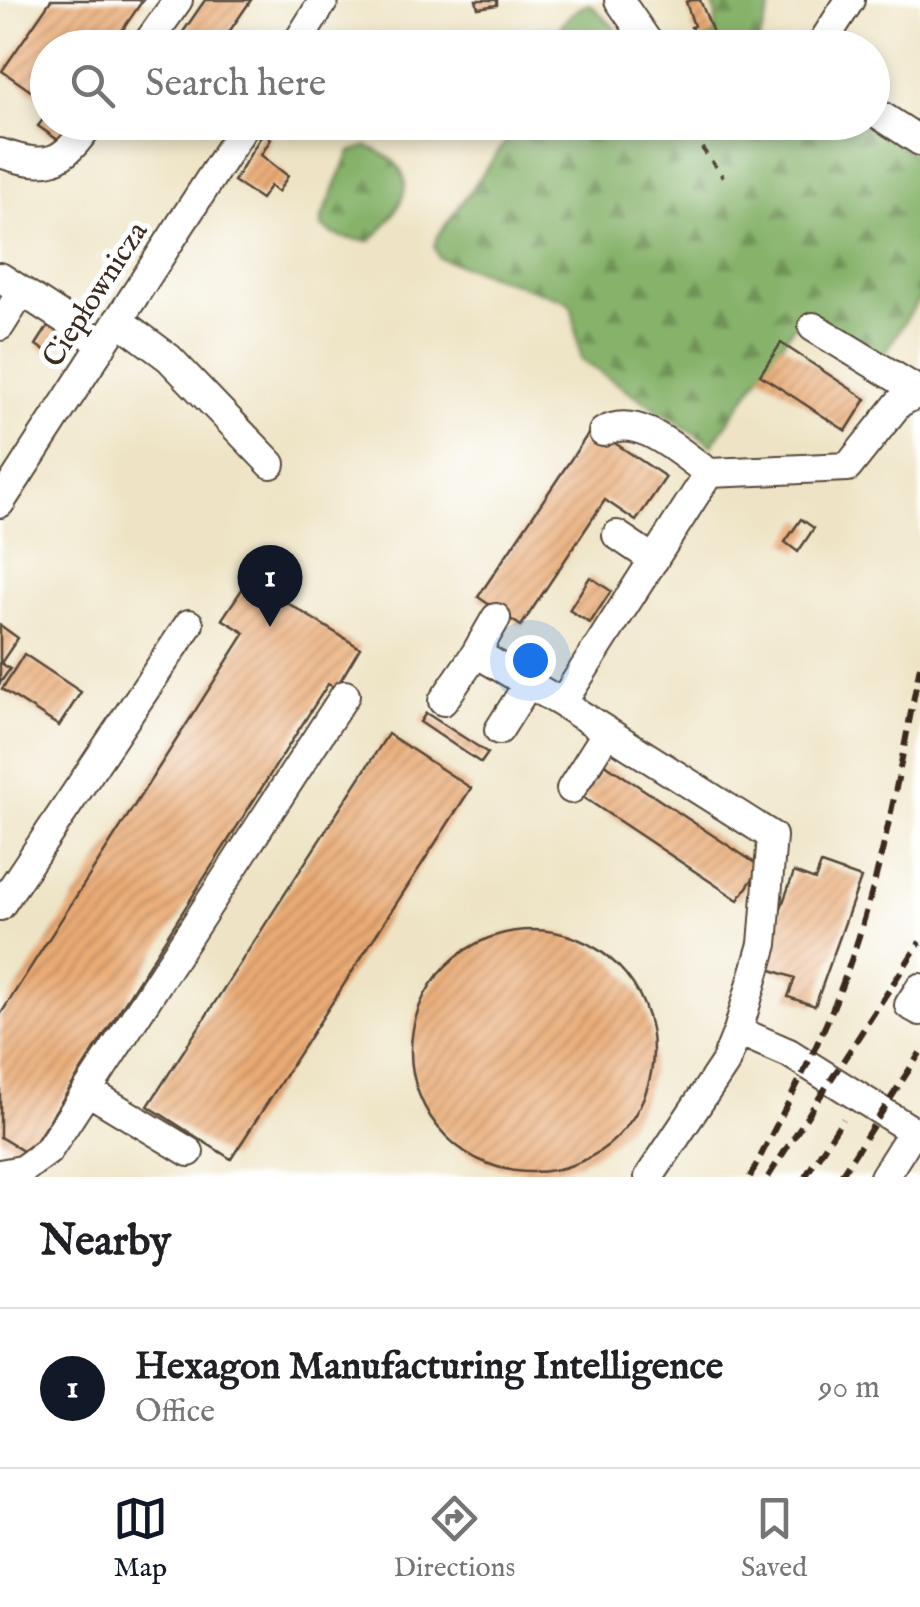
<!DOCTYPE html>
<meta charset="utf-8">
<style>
:root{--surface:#fff;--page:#f2f2f2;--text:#202124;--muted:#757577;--line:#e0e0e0;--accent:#111827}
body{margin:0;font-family:"IM FELL English",serif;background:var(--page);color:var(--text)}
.you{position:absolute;left:530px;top:660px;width:35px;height:35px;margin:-25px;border:8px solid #fff;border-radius:50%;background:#1a73e8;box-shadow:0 0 0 15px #1a73e833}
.badge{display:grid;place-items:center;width:65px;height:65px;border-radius:50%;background:var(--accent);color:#fff;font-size:32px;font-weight:700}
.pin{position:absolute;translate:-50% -82px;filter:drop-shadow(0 2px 5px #0008)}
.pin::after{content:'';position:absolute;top:52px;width:35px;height:30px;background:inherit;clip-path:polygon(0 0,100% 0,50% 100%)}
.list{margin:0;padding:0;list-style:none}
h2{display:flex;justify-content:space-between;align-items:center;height:130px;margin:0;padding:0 40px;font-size:42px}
h2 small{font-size:32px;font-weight:400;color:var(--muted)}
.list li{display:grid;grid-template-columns:65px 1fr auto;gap:30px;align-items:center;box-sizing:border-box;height:160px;padding:0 40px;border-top:2px solid var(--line)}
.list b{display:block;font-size:38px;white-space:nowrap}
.list p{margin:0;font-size:32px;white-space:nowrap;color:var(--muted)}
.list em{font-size:32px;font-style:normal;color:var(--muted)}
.icon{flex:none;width:55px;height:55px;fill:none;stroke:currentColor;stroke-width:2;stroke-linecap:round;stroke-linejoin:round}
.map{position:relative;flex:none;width:920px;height:1177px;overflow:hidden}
.search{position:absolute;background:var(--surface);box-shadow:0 5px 15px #0003;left:30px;right:30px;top:30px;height:110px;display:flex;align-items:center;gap:25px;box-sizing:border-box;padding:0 35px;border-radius:55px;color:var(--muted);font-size:38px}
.sheet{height:290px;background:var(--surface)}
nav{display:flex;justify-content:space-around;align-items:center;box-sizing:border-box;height:140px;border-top:2px solid var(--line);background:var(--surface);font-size:28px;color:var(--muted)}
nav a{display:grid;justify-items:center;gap:5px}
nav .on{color:var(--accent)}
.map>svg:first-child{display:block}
.forest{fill:url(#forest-firs);stroke:#606e44;stroke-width:2.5}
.building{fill:url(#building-hatch)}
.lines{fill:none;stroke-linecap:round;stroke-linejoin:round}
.minor-casing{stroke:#564637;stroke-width:32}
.path{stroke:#564637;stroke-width:4;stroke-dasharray:8 8;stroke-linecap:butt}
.minor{stroke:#fff;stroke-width:28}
.rail{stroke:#3b2a1e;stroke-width:6;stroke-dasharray:15 8;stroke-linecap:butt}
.labels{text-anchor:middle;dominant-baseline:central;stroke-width:10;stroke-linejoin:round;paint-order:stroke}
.street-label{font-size:30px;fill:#3b2a1e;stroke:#fff}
</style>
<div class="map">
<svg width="920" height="1177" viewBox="0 0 920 1177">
<defs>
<pattern id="forest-firs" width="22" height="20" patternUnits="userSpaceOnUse" patternTransform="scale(2.5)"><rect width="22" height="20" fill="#86b26b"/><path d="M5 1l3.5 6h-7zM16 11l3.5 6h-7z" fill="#6f9157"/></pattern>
<pattern id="building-hatch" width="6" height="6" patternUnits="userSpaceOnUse" patternTransform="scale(2.5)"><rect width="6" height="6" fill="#eaab75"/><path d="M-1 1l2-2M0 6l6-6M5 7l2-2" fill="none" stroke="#bf8b5f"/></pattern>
</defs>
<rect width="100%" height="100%" fill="#fff"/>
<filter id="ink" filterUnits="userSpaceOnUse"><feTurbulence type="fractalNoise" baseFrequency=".01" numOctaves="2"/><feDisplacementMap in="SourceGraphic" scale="20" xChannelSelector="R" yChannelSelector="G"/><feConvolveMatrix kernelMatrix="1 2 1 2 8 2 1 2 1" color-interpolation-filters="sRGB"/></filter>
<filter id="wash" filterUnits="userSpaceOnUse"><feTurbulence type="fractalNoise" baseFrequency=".0048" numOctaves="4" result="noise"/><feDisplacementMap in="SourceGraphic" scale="40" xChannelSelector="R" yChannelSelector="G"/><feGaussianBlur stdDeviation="2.25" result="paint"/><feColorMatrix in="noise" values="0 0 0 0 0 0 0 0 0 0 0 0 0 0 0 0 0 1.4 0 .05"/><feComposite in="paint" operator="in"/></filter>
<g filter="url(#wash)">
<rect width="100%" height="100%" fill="#eee4c5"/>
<!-- forest -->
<path class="forest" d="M 712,0 L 773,0 L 757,47 L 695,47 L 715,34 L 716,15 Z
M 590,4 L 636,48 L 550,48 C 559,28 568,10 590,4 Z
M 519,123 L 865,123 L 920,159 L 920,298 L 880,360 L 803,313 L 712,445 L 581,360 L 572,307 L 565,300 L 439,258 L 434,247 L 437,237 Z
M 367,146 C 428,171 405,204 371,241 C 353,240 336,238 322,227 L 322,218 L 350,152 Z"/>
<g id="blocks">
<!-- building -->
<path class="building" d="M 51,0 L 143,0 L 110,48 L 48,48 L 48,103 L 2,71 Z
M 205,0 L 251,0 L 218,48 L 172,48 Z
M 476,0 L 497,0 L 497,5 L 478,8 Z
M 691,0 L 700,0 L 714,35 L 701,40 L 697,32 L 694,33 L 691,27 L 694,26 L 686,2 Z
M 48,113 L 48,122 L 75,122 L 65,145 L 38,126 Z
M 263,133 L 271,139 L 261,155 L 288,176 L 278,192 L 270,186 L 261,199 L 234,181 Z
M 50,323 L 62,331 L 48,353 L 36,345 Z
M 781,343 L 866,399 L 846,431 L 760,375 Z
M 592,428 L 666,477 L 636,521 L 605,500 L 521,626 L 478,597 Z
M 801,519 L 814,528 L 798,552 L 785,542 Z
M 590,577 L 611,591 L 590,623 L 569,610 Z
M 249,579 L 360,648 L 336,688 L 328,684 L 28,1154 L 0,1137 L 0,1015 L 245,633 L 222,619 Z
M 0,625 L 18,638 L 1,663 L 10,669 L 0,683 Z
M 24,654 L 81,692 L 59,726 L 2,689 Z
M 426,713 L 488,753 L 481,763 L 420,722 Z
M 388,734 L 471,788 L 231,1159 L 148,1106 Z
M 605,764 L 761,867 L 738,900 L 583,797 Z
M 821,864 L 861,878 L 815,1006 L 788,997 L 795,978 L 760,966 L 794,872 L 815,880 Z
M411 1051a121 121 0 1 1 242 0a121 121 0 1 1-242 0Z"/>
</g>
</g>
<g filter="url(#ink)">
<use href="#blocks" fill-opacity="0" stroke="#564637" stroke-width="2.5"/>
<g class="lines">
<!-- minor casing -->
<g class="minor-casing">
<path id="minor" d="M 619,0 L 652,48
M 144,48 L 178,0
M 294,48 L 324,0
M 819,48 L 850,0
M 872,110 L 920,141
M 0,153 C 49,169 61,165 91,122
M 0,277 L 103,344
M 118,320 L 169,358 L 271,464
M 0,326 L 22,291
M 813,327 L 920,392
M 603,432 C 638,411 681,454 709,473
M 0,503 L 247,122
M 617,535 L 654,560
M 496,618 L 476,653 L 562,703
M 443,701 L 476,653
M 499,730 L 528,684
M 571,789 L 607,732
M 0,906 L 189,624
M 920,988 L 909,1005 L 920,1011
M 738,1031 L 789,1053 L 913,1131 L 884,1177
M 88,1091 L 189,1152
M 0,1174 L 22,1170 L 48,1151 L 345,695
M 649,1177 L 725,1063 L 738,1031 L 763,944 L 772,836 L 562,703 L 709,473 L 848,467 L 899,403 L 920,392"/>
</g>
<!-- path -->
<path class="path" d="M 683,122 L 723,177"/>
<!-- minor -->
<use href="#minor" class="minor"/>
<!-- rail -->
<path class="rail" d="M 750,1177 C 783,1111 820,1046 845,977 C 882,877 899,771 920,666
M 768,1177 L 920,942
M 805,1177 L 843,1119
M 840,1177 L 920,1053"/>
</g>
</g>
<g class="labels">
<!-- street labels -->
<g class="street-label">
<text transform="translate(96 295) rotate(-57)">Ciepłownicza</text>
</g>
</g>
</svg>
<div class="you"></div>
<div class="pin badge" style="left:270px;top:627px">1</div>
<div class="search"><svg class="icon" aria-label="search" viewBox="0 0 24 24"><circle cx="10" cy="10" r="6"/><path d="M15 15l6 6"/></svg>Search here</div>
</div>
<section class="sheet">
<h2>Nearby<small></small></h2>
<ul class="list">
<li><span class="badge">1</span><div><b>Hexagon Manufacturing Intelligence</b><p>Office</p></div><em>90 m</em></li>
</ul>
</section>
<nav>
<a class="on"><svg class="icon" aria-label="map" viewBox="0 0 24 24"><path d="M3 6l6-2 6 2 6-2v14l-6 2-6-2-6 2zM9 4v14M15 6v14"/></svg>Map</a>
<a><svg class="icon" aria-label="directions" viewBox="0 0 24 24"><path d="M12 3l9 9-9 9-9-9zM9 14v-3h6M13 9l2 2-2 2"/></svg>Directions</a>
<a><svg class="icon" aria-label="saved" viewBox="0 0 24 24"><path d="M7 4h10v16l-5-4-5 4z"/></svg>Saved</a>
</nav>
